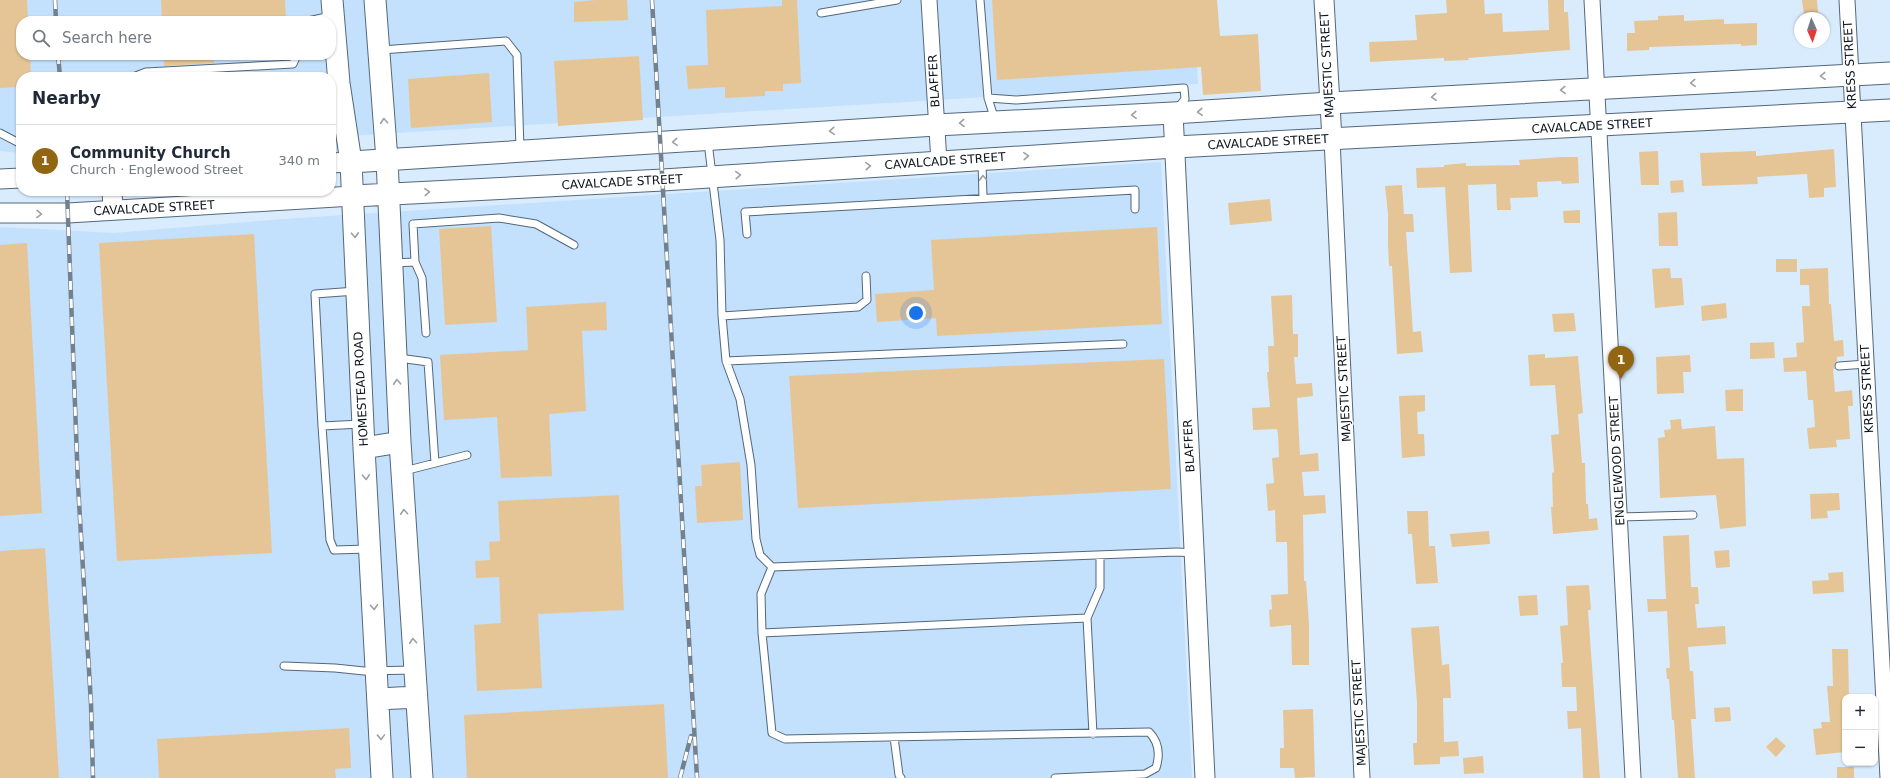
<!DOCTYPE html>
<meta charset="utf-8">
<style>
:root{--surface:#fff;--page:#f6f6f7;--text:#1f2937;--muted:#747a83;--line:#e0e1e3;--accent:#926611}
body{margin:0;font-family:"DejaVu Sans",sans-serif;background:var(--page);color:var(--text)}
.controls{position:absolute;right:12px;bottom:12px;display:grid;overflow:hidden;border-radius:8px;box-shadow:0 1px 3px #0004}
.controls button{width:36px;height:36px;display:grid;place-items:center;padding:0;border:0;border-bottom:1px solid var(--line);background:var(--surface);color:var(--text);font:20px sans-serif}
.compass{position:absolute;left:1794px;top:12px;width:36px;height:36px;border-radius:50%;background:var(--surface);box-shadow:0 1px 3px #0004;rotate:177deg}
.you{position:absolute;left:916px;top:313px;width:14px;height:14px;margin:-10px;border:3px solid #fff;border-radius:50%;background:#1a73e8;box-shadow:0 0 0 6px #1a73e833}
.badge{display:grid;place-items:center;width:26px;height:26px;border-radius:50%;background:var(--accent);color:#fff;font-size:13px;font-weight:700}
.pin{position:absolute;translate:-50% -33px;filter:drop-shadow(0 1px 2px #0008)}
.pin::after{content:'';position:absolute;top:21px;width:14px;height:12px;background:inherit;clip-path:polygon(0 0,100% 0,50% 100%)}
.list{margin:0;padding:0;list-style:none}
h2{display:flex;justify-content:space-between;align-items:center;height:52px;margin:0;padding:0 16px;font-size:17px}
h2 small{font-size:13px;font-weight:400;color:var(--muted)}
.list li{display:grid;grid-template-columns:26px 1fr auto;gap:12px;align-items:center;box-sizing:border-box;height:72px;padding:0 16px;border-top:1px solid var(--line)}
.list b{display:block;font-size:15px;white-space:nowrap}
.list p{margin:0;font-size:13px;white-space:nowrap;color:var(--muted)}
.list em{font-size:13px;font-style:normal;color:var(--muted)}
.icon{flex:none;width:22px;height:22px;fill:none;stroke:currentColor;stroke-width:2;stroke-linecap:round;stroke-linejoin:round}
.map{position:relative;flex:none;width:1890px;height:778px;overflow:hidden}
.search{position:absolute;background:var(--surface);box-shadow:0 1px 3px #0004;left:16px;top:16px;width:320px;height:44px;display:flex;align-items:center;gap:10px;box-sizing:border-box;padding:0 14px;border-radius:16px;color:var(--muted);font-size:15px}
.panel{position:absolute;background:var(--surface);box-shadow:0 1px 3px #0004;left:16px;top:72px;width:320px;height:124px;border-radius:16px}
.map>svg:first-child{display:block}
.built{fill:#c3e0fc;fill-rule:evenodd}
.building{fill:#e5c596}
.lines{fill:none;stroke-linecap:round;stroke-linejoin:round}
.service-casing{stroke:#53677b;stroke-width:9}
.minor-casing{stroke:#53677b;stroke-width:17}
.tertiary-casing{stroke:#53677b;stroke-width:21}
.secondary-casing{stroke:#53677b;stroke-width:23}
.service{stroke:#fff;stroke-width:7}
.minor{stroke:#fff;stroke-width:15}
.tertiary{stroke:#fff;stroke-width:19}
.secondary{stroke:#fff;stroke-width:21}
.rail-casing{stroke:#73818e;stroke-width:4.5}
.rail{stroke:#fff;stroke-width:3;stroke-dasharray:9;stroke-linecap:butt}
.oneway{stroke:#9da0a3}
.labels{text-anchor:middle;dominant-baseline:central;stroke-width:3;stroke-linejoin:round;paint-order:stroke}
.street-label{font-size:12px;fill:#0a121a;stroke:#fff}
</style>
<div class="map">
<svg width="1890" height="778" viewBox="0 0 1890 778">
<rect width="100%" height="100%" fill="#d9ecfe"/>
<!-- built -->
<path class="built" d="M 0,0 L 1193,0 L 1198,84 L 331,137 L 331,77 L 21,77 L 21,153 L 0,151 ZM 21,21 L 331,21 L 331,55 L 21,55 Z
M 1161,162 L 1192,778 L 0,778 L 0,227 L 114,233 L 283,219 Z"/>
<!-- building -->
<path class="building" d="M 0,0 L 27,0 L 28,21 L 21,21 L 21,55 L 30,55 L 31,77 L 21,77 L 21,87 L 0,88 Z
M 161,0 L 285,0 L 286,21 L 162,21 Z
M 596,0 L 627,0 L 628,20 L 574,22 L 574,2 Z
M 782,0 L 797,0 L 801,83 L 783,84 L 783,91 L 765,91 L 765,96 L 725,98 L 725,87 L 688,89 L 686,66 L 708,65 L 706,10 L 782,6 Z
M 992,0 L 1217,0 L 1220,36 L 1258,34 L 1261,91 L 1203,95 L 1201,67 L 997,80 Z
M 1446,0 L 1484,0 L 1485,14 L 1502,13 L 1503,32 L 1549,30 L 1548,0 L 1564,0 L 1564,12 L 1568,12 L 1570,50 L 1468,58 L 1469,60 L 1444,61 L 1444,58 L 1370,62 L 1369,42 L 1417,40 L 1415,15 L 1447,13 Z
M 1802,0 L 1817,0 L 1818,13 L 1804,15 Z
M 1684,15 L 1684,21 L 1724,19 L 1724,24 L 1757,23 L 1757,45 L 1741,46 L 1741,44 L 1649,47 L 1649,50 L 1627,51 L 1627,33 L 1635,33 L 1634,21 L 1658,20 L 1658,16 Z
M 164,55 L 214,55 L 214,63 L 164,66 Z
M 639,56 L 643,120 L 558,126 L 554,61 Z
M 489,73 L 492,122 L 411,128 L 408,79 Z
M 1834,149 L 1836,187 L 1824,188 L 1824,197 L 1809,198 L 1807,174 L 1757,177 L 1758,184 L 1702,186 L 1700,153 L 1756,151 L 1756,156 Z
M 1658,151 L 1659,185 L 1641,185 L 1639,152 Z
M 1561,157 L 1578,157 L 1579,183 L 1562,184 L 1561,181 L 1537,182 L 1538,197 L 1510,198 L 1511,210 L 1497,210 L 1496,184 L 1468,185 L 1472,272 L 1450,273 L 1445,187 L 1417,188 L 1416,168 L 1444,167 L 1444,165 L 1466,163 L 1466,166 L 1520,165 L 1519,160 Z
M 1683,180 L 1684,192 L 1671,193 L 1670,181 Z
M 1402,185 L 1404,214 L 1413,214 L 1414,232 L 1406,232 L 1413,332 L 1421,331 L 1423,352 L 1397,354 L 1392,266 L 1389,266 L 1388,244 L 1388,214 L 1385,186 Z
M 1270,199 L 1272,221 L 1230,225 L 1228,203 Z
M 1580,210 L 1580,223 L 1564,223 L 1563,211 Z
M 1677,212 L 1678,246 L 1659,246 L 1658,213 Z
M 491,226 L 497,322 L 445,325 L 439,229 Z
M 1157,227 L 1162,324 L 937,336 L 936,318 L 877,322 L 875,294 L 934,290 L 931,240 Z
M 254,234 L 272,553 L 117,561 L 99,243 Z
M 27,243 L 42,513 L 0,516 L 0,245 Z
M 1776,259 L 1797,259 L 1797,272 L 1776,272 Z
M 1670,268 L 1671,278 L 1682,278 L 1684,305 L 1655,308 L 1652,269 Z
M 1828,268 L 1829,304 L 1831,304 L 1834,341 L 1843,340 L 1844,356 L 1837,357 L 1837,362 L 1834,366 L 1835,369 L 1833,369 L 1835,392 L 1852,390 L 1853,406 L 1848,406 L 1850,439 L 1836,440 L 1837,447 L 1809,449 L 1807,428 L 1815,427 L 1813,400 L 1808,400 L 1806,371 L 1784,372 L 1783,358 L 1797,357 L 1796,343 L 1804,342 L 1802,306 L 1810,306 L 1809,285 L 1800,285 L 1800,269 Z
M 1292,295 L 1293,334 L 1298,334 L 1298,357 L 1294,357 L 1296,384 L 1312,383 L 1313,396 L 1297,398 L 1300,455 L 1318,453 L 1319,471 L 1302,472 L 1304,496 L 1325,495 L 1326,513 L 1303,515 L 1304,581 L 1306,581 L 1309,624 L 1309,665 L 1292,665 L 1291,625 L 1270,627 L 1269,610 L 1272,609 L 1271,595 L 1288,594 L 1287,542 L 1276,542 L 1275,510 L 1268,511 L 1266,484 L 1274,483 L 1272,458 L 1279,457 L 1278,434 L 1277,429 L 1253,430 L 1252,408 L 1270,407 L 1267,372 L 1269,372 L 1268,346 L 1274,346 L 1271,296 Z
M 606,302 L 607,330 L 582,331 L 586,411 L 549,414 L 552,476 L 501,478 L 497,417 L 444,420 L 440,355 L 528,350 L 526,307 Z
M 1726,303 L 1727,318 L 1702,321 L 1701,306 Z
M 1574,313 L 1576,331 L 1554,332 L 1552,314 Z
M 1774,342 L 1775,358 L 1750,359 L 1750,343 Z
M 1545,354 L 1545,358 L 1578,356 L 1583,413 L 1578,414 L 1582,463 L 1585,463 L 1586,504 L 1588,504 L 1589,519 L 1597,518 L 1598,530 L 1553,534 L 1551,507 L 1553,507 L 1552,473 L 1554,472 L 1551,435 L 1559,434 L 1555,385 L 1530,386 L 1528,355 Z
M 1690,355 L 1691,372 L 1683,372 L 1684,393 L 1657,394 L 1656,357 Z
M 1164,359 L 1171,489 L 798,508 L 789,376 Z
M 1743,389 L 1743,411 L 1726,411 L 1725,390 Z
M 1425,395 L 1425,411 L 1417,412 L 1418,434 L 1424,434 L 1425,456 L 1402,458 L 1399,396 Z
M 1681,419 L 1682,429 L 1715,426 L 1717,459 L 1744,458 L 1746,526 L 1720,529 L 1716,495 L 1660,498 L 1658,438 L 1665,437 L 1664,430 L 1671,429 L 1670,420 Z
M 740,462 L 743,520 L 697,523 L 695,486 L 702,486 L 701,465 Z
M 1839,493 L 1840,510 L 1827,511 L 1828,518 L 1811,519 L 1810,494 Z
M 619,495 L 624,610 L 538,614 L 542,688 L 477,691 L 474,625 L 501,623 L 499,577 L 476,578 L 475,561 L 490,560 L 489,542 L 500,541 L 498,501 Z
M 1407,511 L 1428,511 L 1429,546 L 1435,546 L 1438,583 L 1416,584 L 1412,534 L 1408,534 Z
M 1489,531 L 1490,544 L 1452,547 L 1450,534 Z
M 1689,535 L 1691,587 L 1698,587 L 1699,604 L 1695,604 L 1697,628 L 1725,626 L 1726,644 L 1688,647 L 1690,671 L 1693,671 L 1696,719 L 1691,719 L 1695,778 L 1678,778 L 1674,720 L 1672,720 L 1669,679 L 1667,679 L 1666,668 L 1670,668 L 1667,611 L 1648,612 L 1647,599 L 1666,599 L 1663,536 Z
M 45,548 L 59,778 L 0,778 L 0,551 Z
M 1729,550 L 1730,567 L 1716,568 L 1714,551 Z
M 1843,572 L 1844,592 L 1813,594 L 1812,581 L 1829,580 L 1828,573 Z
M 1589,585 L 1591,610 L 1588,610 L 1600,778 L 1583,778 L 1581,728 L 1568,729 L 1567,711 L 1577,711 L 1576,687 L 1562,687 L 1561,663 L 1563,663 L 1560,626 L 1568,625 L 1566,586 Z
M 1537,595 L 1538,615 L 1520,616 L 1518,596 Z
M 1439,626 L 1442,665 L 1449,664 L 1451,698 L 1443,698 L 1444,742 L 1458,741 L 1459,756 L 1440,757 L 1440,764 L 1414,765 L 1413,743 L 1417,743 L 1417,703 L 1411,628 Z
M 1832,649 L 1848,649 L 1849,697 L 1845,697 L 1845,703 L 1842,703 L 1845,752 L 1816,755 L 1813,729 L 1822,728 L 1821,722 L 1830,722 L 1827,686 L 1833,686 Z
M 664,704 L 668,778 L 467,778 L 464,715 Z
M 1730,707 L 1731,721 L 1715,722 L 1714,708 Z
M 1313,709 L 1315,777 L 1295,778 L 1294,768 L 1280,768 L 1280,748 L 1284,748 L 1283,710 Z
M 349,728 L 351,768 L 335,769 L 336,778 L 159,778 L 157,739 Z
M 1776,737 L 1786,746 L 1776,757 L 1766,747 Z
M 1483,756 L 1484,773 L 1464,774 L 1463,758 Z
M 1837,767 L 1854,767 L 1854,778 L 1837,778 Z"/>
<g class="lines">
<!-- service casing -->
<g class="service-casing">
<path id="service" d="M 980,0 L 988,98 L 1016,100 L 1184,88 L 1185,99 L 1177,109
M 821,13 L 897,0
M 308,21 L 331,16
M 381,50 L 506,41 L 517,55 L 520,149
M 133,77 L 146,72 L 293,64 L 297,55
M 988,98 L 995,120
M 0,133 L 21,144
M 708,142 L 720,240 L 722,316 L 726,361 L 740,399 L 751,465 L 756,539 L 760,555 L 772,567 L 1177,552 L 1194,553
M 982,162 L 983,198
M 747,234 L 745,212 L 1135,190 L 1135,209
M 393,263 L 415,262
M 356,291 L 315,294 L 322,426 L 361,424
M 722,316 L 858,307 L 867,300 L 866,276
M 426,333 L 422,278 L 415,262 L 413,224 L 499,218 L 536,224 L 574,245
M 399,358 L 428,362 L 435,463
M 726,361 L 1123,344
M 1839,366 L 1866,364
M 322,426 L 330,540 L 334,550 L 368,549
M 404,471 L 467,455
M 1620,517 L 1693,515
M 772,567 L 761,594 L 762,633 L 772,733 L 785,739 L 1149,732 C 1159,742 1160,755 1156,768 L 1145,774 L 1055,778
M 1087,618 L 1100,588 L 1100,555
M 762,633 L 1087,618 L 1093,734
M 284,666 L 335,668 L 364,671 L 414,670
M 894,737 L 899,775 L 901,778"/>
</g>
<!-- minor casing -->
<g class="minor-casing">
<path id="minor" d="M 929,0 L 939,162
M 1592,0 L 1633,778
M 1847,0 L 1888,778
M 1332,139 L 1362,778"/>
</g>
<!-- tertiary casing -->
<g class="tertiary-casing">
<path id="tertiary" d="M 1324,0 L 1332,139
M 1173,113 L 1205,778
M 331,163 L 351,162
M 0,179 L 21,178
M 112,191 L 113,210
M 0,213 L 68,213 L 353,196"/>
</g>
<!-- secondary casing -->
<g class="secondary-casing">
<path id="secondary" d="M 332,0 L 339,83 L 351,162 L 364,448 L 382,778
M 375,0 L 387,160 L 400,442 L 422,778
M 351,162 L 936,125 L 1173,113 L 1330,103 L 1890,73
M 353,196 L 663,180 L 1175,147 L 1890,110
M 364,448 L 400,442
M 379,699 L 416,697"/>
</g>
<!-- service -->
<use href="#service" class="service"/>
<!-- minor -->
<use href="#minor" class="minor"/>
<!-- tertiary -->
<use href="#tertiary" class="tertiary"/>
<!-- secondary -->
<use href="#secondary" class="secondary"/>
<!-- rail casing -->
<g class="rail-casing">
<path id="rail" d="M 55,0 L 56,21
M 652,0 L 697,778
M 58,55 L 60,77
M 67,191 L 78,485 L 91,704 L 93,778
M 680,778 L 691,736"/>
</g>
<!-- rail -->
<use href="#rail" class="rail"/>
</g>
<!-- one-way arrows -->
<defs><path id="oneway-chevron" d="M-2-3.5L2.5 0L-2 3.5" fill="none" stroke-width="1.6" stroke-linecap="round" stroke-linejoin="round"/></defs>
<g class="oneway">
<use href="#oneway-chevron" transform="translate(1823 76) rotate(177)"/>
<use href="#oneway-chevron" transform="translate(1693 83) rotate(177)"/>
<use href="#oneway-chevron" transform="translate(1563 90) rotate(177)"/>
<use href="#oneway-chevron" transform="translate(1434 97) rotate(177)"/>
<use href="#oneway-chevron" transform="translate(1200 112) rotate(176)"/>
<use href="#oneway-chevron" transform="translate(1134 115) rotate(177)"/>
<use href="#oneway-chevron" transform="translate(384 121) rotate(-94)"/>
<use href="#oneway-chevron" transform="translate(962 123) rotate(177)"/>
<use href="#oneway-chevron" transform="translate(832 131) rotate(176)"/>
<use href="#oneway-chevron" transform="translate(675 142) rotate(176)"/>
<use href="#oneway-chevron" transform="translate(1026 156) rotate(-4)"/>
<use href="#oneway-chevron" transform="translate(868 166) rotate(-4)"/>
<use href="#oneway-chevron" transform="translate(738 175) rotate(-4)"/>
<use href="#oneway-chevron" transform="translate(983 178) rotate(-93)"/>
<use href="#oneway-chevron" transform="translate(427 192) rotate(-3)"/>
<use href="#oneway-chevron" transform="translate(39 214) rotate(1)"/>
<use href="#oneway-chevron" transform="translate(355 235) rotate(87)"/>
<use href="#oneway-chevron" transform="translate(397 382) rotate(-93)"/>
<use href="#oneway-chevron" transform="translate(366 477) rotate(87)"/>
<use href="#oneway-chevron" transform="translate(404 512) rotate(-94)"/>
<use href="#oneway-chevron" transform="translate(374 607) rotate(86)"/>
<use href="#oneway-chevron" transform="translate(413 641) rotate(-94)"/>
<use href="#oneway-chevron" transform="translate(381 737) rotate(88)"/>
</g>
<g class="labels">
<!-- street labels -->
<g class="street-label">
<text transform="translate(1327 65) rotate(-93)">MAJESTIC STREET</text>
<text transform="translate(1850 65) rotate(-93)">KRESS STREET</text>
<text transform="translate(934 81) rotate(-93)">BLAFFER</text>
<text transform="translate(1592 126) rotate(-3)">CAVALCADE STREET</text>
<text transform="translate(1268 142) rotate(-3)">CAVALCADE STREET</text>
<text transform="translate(945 161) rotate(-4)">CAVALCADE STREET</text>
<text transform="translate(622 182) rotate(-3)">CAVALCADE STREET</text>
<text transform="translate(154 208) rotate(-3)">CAVALCADE STREET</text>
<text transform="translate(361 389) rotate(-93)">HOMESTEAD ROAD</text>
<text transform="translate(1344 389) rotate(-93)">MAJESTIC STREET</text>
<text transform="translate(1867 389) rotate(-93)">KRESS STREET</text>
<text transform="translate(1189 446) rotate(-93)">BLAFFER</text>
<text transform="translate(1617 461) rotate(-93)">ENGLEWOOD STREET</text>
<text transform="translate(1359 713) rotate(-93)">MAJESTIC STREET</text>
</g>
</g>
</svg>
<div class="controls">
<button>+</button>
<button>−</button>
</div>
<svg class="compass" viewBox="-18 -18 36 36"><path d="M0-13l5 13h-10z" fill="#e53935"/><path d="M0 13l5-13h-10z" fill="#747a83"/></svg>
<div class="you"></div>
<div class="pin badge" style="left:1621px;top:379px">1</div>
<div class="search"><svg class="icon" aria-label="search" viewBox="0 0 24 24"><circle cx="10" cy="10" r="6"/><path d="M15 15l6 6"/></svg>Search here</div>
<section class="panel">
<h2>Nearby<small></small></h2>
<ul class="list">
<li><span class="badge">1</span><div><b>Community Church</b><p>Church · Englewood Street</p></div><em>340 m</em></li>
</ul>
</section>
</div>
